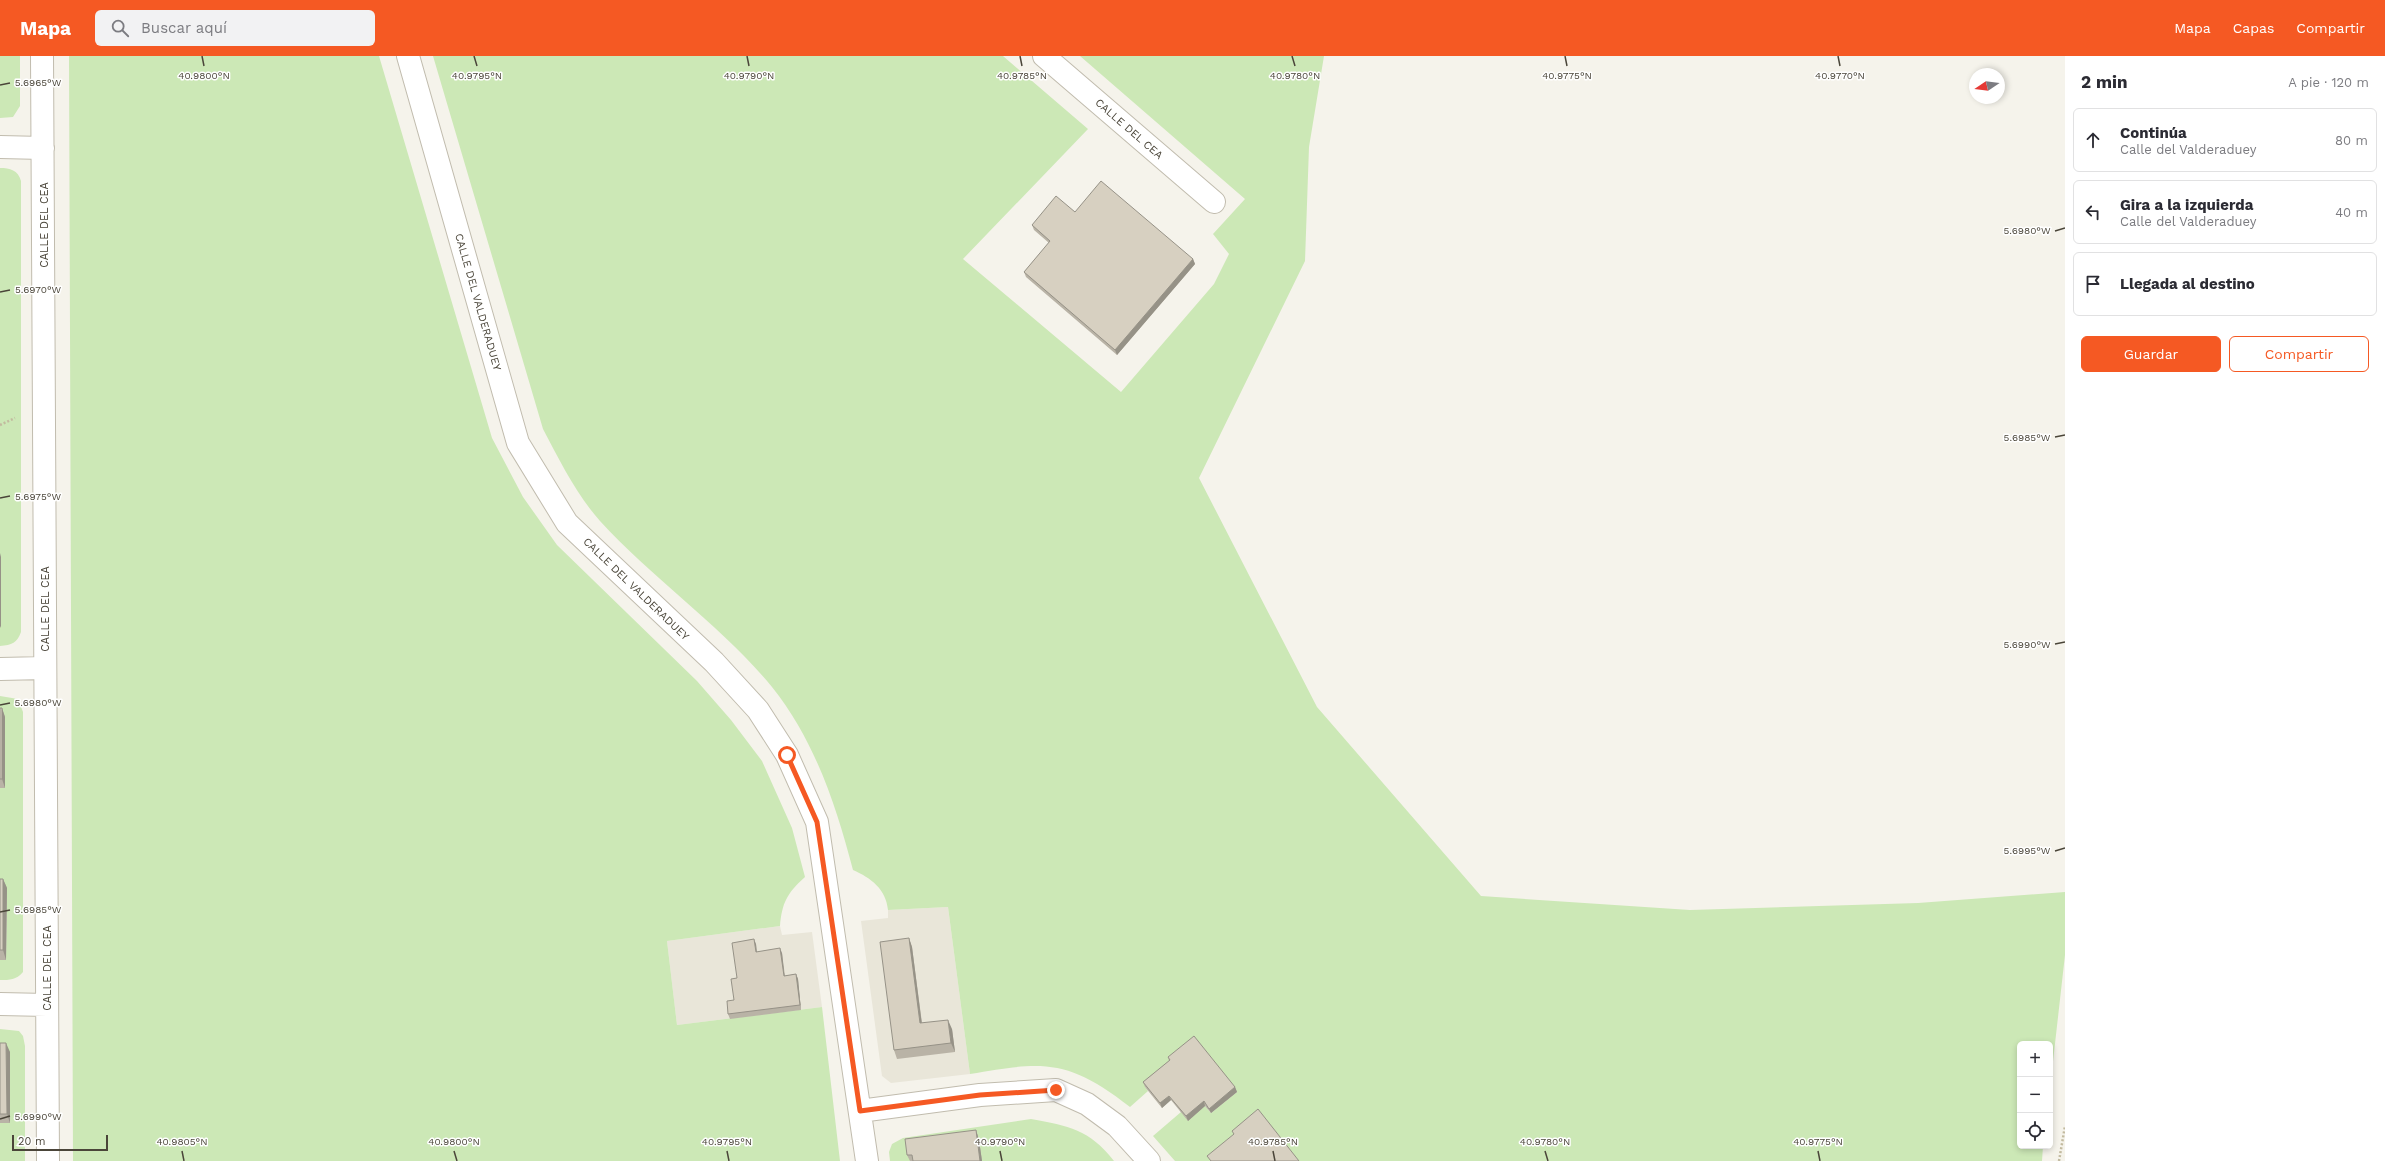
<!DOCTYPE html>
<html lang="es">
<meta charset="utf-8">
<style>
:root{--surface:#fff;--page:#f2f2f3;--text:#2b2b33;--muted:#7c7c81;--line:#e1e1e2;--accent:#f55923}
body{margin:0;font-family:"Work Sans",sans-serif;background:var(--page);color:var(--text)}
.controls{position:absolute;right:12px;bottom:12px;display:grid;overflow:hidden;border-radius:6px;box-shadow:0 2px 6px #0003}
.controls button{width:36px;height:36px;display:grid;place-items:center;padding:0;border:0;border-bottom:1px solid var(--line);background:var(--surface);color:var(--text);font:20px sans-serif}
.compass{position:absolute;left:1969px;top:12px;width:36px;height:36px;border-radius:50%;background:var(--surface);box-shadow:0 2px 6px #0003;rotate:257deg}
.scale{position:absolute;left:12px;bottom:10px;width:96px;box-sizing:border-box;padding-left:4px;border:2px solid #4a4539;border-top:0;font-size:11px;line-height:14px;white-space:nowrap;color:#4a4539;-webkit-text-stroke:3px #fff;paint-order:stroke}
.stop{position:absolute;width:12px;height:12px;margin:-9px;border:3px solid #f55923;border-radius:50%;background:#fff}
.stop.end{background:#f55923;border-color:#fff;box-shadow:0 1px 4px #0008}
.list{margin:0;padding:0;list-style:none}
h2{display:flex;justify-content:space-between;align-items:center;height:52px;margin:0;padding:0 16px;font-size:17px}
h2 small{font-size:13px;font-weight:400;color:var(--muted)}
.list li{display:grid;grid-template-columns:26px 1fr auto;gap:12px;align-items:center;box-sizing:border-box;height:64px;margin:0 8px 8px;padding:0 8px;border:1px solid var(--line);border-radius:6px}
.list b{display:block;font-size:15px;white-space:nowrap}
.list p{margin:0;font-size:13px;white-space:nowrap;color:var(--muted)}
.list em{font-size:13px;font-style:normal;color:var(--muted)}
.actions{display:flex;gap:8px;padding:12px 16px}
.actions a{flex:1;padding:9px 0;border:1px solid var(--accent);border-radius:6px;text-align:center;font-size:14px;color:var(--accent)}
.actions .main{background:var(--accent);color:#fff}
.icon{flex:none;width:22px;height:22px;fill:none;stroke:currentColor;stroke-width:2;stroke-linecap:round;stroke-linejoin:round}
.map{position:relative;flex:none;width:2065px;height:1105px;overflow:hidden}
header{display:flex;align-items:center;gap:24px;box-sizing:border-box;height:56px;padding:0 20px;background:var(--accent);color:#fff}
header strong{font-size:19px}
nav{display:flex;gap:22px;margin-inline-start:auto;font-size:14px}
.search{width:280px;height:36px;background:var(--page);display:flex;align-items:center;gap:10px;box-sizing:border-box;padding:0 14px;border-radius:6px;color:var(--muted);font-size:15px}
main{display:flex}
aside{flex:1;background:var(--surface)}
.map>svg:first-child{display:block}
.residential{fill:#e9e6d9}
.green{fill:#cce8b6}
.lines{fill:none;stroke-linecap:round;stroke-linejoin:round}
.street-casing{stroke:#c1bcae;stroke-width:24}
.path{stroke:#c2ba9f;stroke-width:2.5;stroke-dasharray:2 2;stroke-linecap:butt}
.street{stroke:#fff;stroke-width:22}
.wall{fill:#b9b3a6}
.shaded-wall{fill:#969287}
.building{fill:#d7d0c1;stroke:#969287}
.route{stroke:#f55923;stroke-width:5}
.ticks{fill:none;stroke:#4a4539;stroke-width:1.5}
.labels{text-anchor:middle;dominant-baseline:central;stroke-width:3;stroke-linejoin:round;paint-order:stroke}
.street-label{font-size:11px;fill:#4a4539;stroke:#fff}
.ticks-label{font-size:10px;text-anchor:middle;fill:#4a4539;stroke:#fff;stroke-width:3;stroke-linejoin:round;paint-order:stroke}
</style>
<header>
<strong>Mapa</strong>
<div class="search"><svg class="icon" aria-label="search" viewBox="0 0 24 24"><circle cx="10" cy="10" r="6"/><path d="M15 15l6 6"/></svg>Buscar aquí</div>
<nav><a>Mapa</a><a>Capas</a><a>Compartir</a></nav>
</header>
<main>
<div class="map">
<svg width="2065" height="1105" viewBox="0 0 2065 1105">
<rect width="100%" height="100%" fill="#f5f3eb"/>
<!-- residential -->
<path class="residential" d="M 948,851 L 970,1018 L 891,1027 L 882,1020 L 861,865 L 888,862 L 888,854 Z
M 780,870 L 782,879 L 812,876 L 822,951 L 677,969 L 667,885 Z"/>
<!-- green -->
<path class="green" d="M 0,0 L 20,0 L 20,50 L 13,61 L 0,62 Z
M 69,0 L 379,0 L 492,382 L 523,441 L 557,489 L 697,625 L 731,664 L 762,705 L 792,772 L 805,821 C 787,837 782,847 780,870 L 667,885 L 677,969 L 822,951 L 840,1105 L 73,1105 Z
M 433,0 L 1003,0 L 1088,73 L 963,203 L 1121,336 L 1214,228 L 1229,198 L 1213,178 L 1245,143 L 1080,0 L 1324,0 L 1309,91 L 1305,205 L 1199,422 L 1317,651 L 1481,840 L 1690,854 L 1918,847 L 2065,836 L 2065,899 L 2050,1032 L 2050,988 L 2020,988 L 2020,1090 L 2043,1090 L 2042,1105 L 1175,1105 L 1153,1080 L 1181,1056 L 1205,1050 L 1211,1057 L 1237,1036 L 1145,1031 L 1148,1035 L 1130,1051 C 1068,1003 1044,1005 970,1018 L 948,851 L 888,854 C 886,833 871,822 853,814 C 836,749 815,685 772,631 C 722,570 653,523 600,465 C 576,438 560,405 543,373 Z
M 0,112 C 10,112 18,114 21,125 L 21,576 C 17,587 12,589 0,590 Z
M 0,640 L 18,643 L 23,656 L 23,916 C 16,924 10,924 0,924 L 0,904 L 6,903 L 7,833 L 0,832 Z
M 0,973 L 19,975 L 23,980 L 25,990 L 25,1105 L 0,1105 Z
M 1031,1063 C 1069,1070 1089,1073 1114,1105 L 890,1105 L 889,1096 L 892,1088 L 903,1082 Z"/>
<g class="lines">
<!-- street casing -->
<g class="street-casing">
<path id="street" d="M 42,0 L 48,1105
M 408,0 L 518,387 L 567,467 L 714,606 L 758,654 L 787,699 L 817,766 L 867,1105
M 1044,0 L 1214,146
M 0,91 L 43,92
M 0,613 L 45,612
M 0,948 L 47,949
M 860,1055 L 980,1039 L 1056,1034 L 1087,1048 L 1117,1070 L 1149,1105"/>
</g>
<!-- path -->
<path class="path" d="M 0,369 L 15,362
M 2059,1105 L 2065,1070"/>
<!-- street -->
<use href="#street" class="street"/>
</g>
<!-- wall -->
<path class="wall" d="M 1075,156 L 1193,203 L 1195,208 L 1117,299 L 1026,221 L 1024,216 L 1049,187 L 1034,174 L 1032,169 Z
M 0,652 L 2,652 L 5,661 L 5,732 L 0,732 Z
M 0,823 L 3,823 L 7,832 L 6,904 L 0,904 Z
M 909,882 L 912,891 L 922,967 L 952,973 L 955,996 L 897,1003 L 894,994 Z
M 756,888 L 757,896 L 782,897 L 785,920 L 796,918 L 798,923 L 801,954 L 730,963 L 728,958 L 734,944 L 737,922 Z
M 0,987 L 10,996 L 10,1067 L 0,1067 Z
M 1168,1001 L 1235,1031 L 1237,1036 L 1211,1057 L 1205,1050 L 1188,1065 L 1171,1044 L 1162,1052 L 1145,1031 L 1143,1026 L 1169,1005 Z
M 976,1074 L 979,1084 L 982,1105 L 910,1105 L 907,1099 Z"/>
<!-- shaded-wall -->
<path class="shaded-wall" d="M 1193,203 L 1195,208 L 1117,299 L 1115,294 Z
M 0,497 L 1,501 L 1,572 L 0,570 Z
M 2,652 L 5,661 L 5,732 L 2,723 Z
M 3,823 L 7,832 L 6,904 L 3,894 Z
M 909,882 L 912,891 L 923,977 L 920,967 Z
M 754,883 L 756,888 L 757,900 L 756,896 Z
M 780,892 L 782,897 L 785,925 L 784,920 Z
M 796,918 L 798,923 L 801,954 L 800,949 Z
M 948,964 L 952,973 L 955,996 L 951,987 Z
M 6,987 L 10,996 L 10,1067 L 7,1058 Z
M 1235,1031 L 1237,1036 L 1211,1057 L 1209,1053 Z
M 1169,1040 L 1171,1044 L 1162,1052 L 1160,1047 Z
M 1204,1045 L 1205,1050 L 1188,1065 L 1186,1060 Z
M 976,1074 L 979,1084 L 982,1105 L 980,1105 Z"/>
<!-- building -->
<path class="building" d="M 1101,125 L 1193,203 L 1115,294 L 1024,216 L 1050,185 L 1032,169 L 1056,140 L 1075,156 Z
M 0,652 L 2,652 L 2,723 L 0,723 Z
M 0,823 L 3,823 L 3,894 L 0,894 Z
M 909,882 L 920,967 L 948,964 L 951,987 L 894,994 L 880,886 Z
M 754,883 L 756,896 L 780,892 L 784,920 L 796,918 L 800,949 L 728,958 L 727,945 L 734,944 L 731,923 L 737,922 L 732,887 Z
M 1194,980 L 1235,1031 L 1209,1053 L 1204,1045 L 1186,1060 L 1169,1040 L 1160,1047 L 1143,1026 L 1170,1004 L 1168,1001 Z
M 0,987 L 6,987 L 7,1058 L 0,1058 Z
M 1258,1053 L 1299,1105 L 1211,1105 L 1207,1100 L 1234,1078 L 1232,1075 Z
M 976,1074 L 980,1105 L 913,1105 L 912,1099 L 907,1099 L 905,1083 Z"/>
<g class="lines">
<!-- route -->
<path class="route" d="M 787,699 L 817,766 L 860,1055 L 980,1039 L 1056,1034"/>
</g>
<!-- ticks -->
<path class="ticks" d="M 202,0 L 204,10M 474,0 L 477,10M 747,0 L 749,10M 1020,0 L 1022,10M 1292,0 L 1295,10M 1565,0 L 1567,10M 1838,0 L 1840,10M 0,29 L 10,27M 2055,175 L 2065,172M 0,236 L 10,234M 2055,381 L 2065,379M 0,442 L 10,440M 2055,588 L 2065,586M 0,649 L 10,647M 2055,795 L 2065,792M 0,856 L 10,854M 0,1063 L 10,1060M 182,1095 L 184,1105M 454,1095 L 457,1105M 727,1095 L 729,1105M 1000,1095 L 1002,1105M 1273,1095 L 1275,1105M 1545,1095 L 1548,1105M 1818,1095 L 1820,1105"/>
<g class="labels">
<!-- street labels -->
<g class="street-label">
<text transform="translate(1129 73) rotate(41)">CALLE DEL CEA</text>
<text transform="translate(44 169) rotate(-90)">CALLE DEL CEA</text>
<text transform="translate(478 246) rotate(74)">CALLE DEL VALDERADUEY</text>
<text transform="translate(636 533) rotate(44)">CALLE DEL VALDERADUEY</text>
<text transform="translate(45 553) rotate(-90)">CALLE DEL CEA</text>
<text transform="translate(47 912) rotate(-90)">CALLE DEL CEA</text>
</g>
</g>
<g class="ticks-label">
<text x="204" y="23">40.9800°N</text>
<text x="477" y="23">40.9795°N</text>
<text x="749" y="23">40.9790°N</text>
<text x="1022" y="23">40.9785°N</text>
<text x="1295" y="23">40.9780°N</text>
<text x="1567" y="23">40.9775°N</text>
<text x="1840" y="23">40.9770°N</text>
<text x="38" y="30">5.6965°W</text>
<text x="2027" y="178">5.6980°W</text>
<text x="38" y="237">5.6970°W</text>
<text x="2027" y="385">5.6985°W</text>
<text x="38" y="444">5.6975°W</text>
<text x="2027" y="592">5.6990°W</text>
<text x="38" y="650">5.6980°W</text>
<text x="2027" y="798">5.6995°W</text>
<text x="38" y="857">5.6985°W</text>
<text x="38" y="1064">5.6990°W</text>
<text x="182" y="1089">40.9805°N</text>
<text x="454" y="1089">40.9800°N</text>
<text x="727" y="1089">40.9795°N</text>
<text x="1000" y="1089">40.9790°N</text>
<text x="1273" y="1089">40.9785°N</text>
<text x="1545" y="1089">40.9780°N</text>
<text x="1818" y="1089">40.9775°N</text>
</g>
</svg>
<div class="controls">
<button>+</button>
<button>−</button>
<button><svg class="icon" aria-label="locate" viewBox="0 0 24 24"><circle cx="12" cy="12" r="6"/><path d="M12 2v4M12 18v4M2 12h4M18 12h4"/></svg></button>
</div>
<svg class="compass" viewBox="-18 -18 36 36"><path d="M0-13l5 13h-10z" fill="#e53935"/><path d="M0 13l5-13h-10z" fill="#7c7c81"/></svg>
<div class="scale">20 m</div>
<div class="stop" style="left:787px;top:699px"></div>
<div class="stop end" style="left:1056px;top:1034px"></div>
</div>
<aside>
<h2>2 min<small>A pie · 120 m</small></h2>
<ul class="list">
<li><svg class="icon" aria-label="ahead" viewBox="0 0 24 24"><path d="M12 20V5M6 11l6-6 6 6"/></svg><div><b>Continúa</b><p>Calle del Valderaduey</p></div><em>80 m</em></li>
<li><svg class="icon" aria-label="left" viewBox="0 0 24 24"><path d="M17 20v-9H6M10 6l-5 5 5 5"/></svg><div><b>Gira a la izquierda</b><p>Calle del Valderaduey</p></div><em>40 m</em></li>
<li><svg class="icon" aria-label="arrive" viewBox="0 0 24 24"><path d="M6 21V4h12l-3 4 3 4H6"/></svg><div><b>Llegada al destino</b></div></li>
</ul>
<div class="actions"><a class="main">Guardar</a><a>Compartir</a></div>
</aside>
</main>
